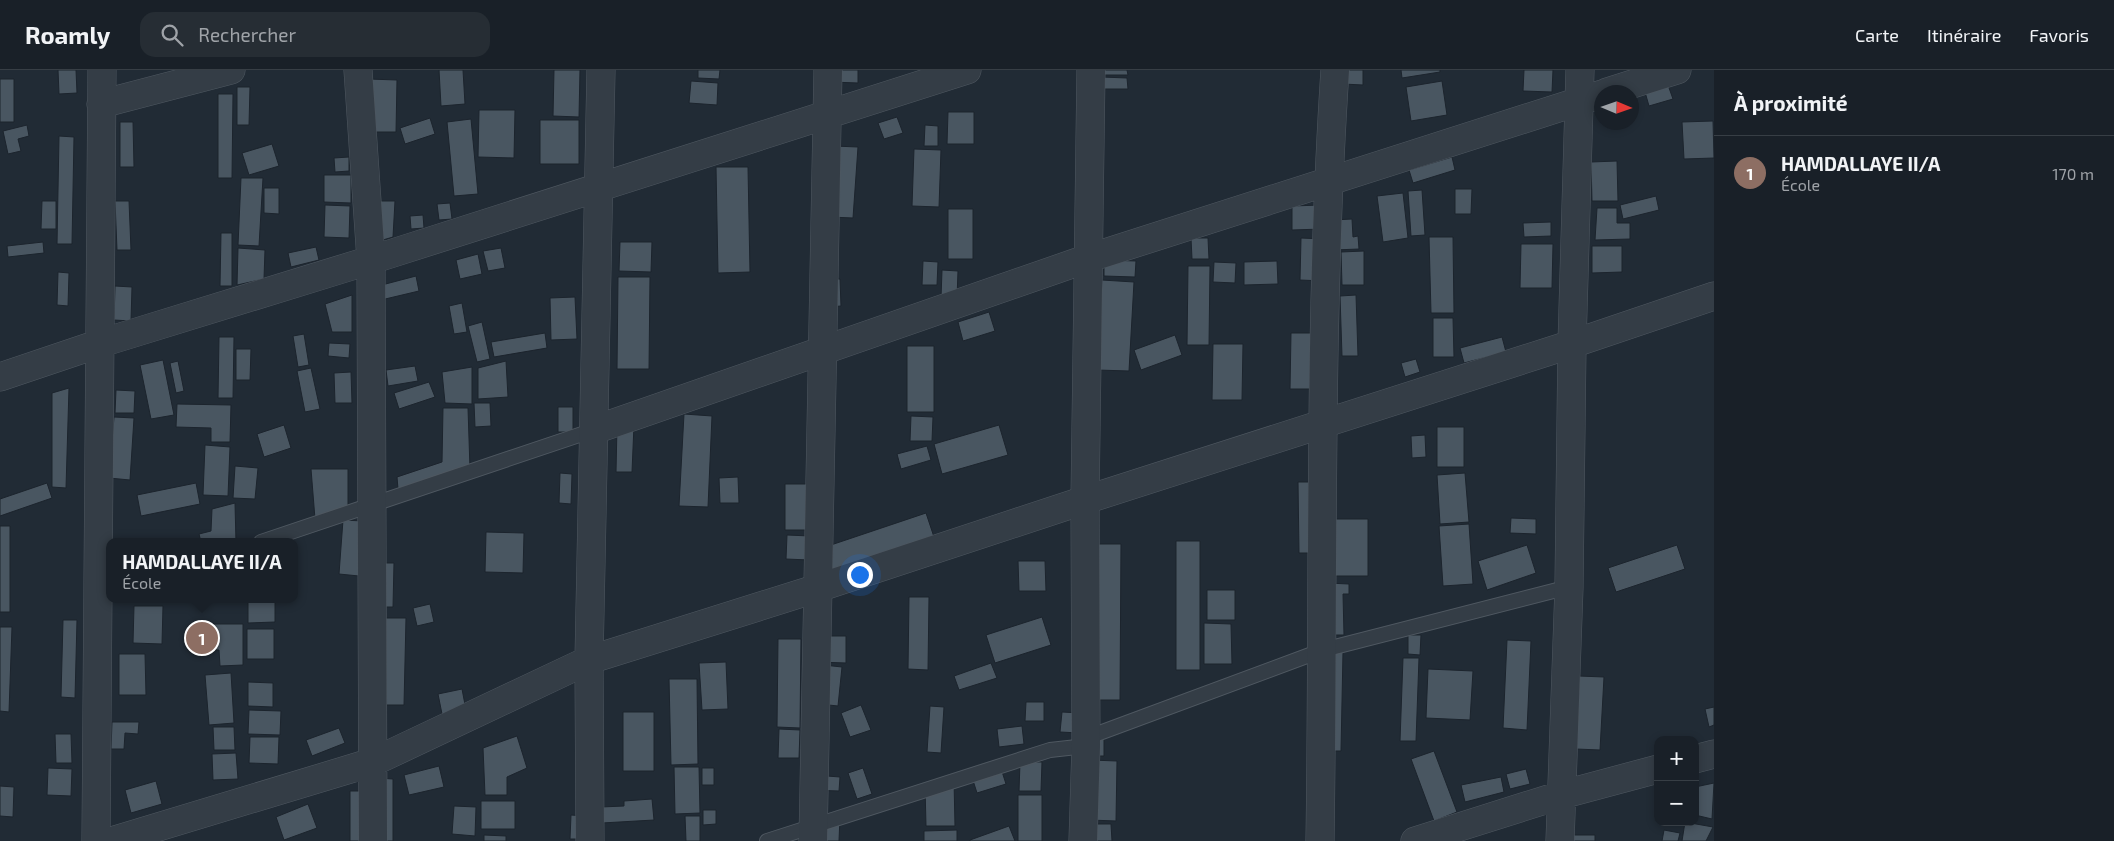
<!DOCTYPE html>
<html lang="fr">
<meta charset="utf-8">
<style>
:root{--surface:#192028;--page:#262d34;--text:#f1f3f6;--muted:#9fa3a8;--line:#373e45;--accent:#87b8f0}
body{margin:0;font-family:"Exo 2",sans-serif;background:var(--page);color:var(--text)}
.controls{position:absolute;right:15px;bottom:15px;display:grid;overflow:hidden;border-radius:10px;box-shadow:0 2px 8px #0003}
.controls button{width:45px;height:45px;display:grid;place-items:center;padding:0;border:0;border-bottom:1px solid var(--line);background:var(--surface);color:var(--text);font:25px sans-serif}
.compass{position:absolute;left:1594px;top:15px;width:45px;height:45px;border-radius:50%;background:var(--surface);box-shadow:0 2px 8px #0003;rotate:92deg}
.you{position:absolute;left:859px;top:504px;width:18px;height:18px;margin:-12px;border:4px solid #fff;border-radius:50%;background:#1a73e8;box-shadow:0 0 0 8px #1a73e833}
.badge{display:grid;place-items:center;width:32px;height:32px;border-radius:50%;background:var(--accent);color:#fff;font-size:16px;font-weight:700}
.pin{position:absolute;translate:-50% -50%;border:2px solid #fff;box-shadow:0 1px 5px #0006}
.popup{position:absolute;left:106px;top:468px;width:192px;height:65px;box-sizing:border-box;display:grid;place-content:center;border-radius:10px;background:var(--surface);filter:drop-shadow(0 1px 4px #0005);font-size:16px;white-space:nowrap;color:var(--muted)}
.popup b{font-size:19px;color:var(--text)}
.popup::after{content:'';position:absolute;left:50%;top:100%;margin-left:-10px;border:10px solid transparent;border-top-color:var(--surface)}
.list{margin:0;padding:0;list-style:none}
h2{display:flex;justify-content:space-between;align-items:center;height:65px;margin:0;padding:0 20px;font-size:21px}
h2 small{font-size:16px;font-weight:400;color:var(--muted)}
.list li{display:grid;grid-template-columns:32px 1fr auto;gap:15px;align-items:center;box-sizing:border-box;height:75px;padding:0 20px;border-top:1px solid var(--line)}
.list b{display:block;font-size:19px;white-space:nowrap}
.list p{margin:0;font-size:16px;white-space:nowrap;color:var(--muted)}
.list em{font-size:16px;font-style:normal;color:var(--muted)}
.icon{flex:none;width:28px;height:28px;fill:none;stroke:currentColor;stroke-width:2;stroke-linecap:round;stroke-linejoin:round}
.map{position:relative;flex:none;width:1714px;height:771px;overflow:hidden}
header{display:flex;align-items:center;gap:30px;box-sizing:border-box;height:70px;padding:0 25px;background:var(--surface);border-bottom:1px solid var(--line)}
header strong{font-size:24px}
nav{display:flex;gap:28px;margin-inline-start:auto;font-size:18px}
.search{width:350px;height:45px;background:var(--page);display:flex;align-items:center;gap:12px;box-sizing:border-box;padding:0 18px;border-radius:15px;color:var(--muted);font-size:19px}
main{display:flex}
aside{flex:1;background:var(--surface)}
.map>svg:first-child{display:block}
.building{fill:#495661;stroke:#1c242d}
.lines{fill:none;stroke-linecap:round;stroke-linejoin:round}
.service-casing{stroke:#4f5861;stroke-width:16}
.minor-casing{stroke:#4f5861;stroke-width:29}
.service{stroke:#343d46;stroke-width:14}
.minor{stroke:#343d46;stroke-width:28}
</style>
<header>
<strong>Roamly</strong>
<div class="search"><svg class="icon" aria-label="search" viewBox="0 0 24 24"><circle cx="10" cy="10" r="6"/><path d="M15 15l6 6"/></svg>Rechercher</div>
<nav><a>Carte</a><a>Itinéraire</a><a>Favoris</a></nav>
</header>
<main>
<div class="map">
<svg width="1714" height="771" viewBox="0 0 1714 771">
<rect width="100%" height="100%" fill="#212b35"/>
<!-- building -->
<path class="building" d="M 58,0 L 76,0 L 77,23 L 59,24 Z
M 439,0 L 463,0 L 465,34 L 441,36 Z
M 554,0 L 580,0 L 579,47 L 553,46 Z
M 698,0 L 720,0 L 719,9 L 698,8 Z
M 832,0 L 858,0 L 858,13 L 831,12 Z
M 1103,0 L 1127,0 L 1128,5 L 1102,5 Z
M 1343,0 L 1363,0 L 1363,15 L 1343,14 Z
M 1401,0 L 1440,0 L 1440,2 L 1402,8 Z
M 1524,0 L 1553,0 L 1552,22 L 1523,21 Z
M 1102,7 L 1127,8 L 1128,19 L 1102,19 Z
M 0,9 L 14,9 L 14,52 L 0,52 Z
M 369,9 L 397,10 L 396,62 L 368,62 Z
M 691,11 L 718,13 L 717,35 L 689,33 Z
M 1442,11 L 1447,45 L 1411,51 L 1406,17 Z
M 1668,15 L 1673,29 L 1649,36 L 1645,22 Z
M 237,17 L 250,17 L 249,55 L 237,55 Z
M 218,24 L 233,24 L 232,108 L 218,108 Z
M 479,40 L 515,40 L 514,88 L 478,87 Z
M 948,42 L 974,42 L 974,74 L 947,74 Z
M 897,47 L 903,63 L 884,69 L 878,53 Z
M 430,48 L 435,64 L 405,74 L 400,58 Z
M 471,49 L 478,124 L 454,126 L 447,52 Z
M 540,50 L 579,50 L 579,94 L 540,94 Z
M 1713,51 L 1714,88 L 1684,89 L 1682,52 Z
M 120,52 L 133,52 L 134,97 L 120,97 Z
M 27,55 L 29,66 L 18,69 L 21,81 L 8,84 L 3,61 Z
M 925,55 L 938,56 L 938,76 L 924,76 Z
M 59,66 L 74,67 L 72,174 L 57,174 Z
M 272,74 L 279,96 L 249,105 L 242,83 Z
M 834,76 L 858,77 L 853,148 L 830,147 Z
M 914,79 L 941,80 L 939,137 L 912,136 Z
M 349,87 L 349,101 L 335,102 L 334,88 Z
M 1452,87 L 1455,100 L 1413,113 L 1409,100 Z
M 1617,91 L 1618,131 L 1592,131 L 1591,92 Z
M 716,97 L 748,97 L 750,202 L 718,203 Z
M 324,105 L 351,105 L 351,133 L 324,132 Z
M 241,108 L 263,108 L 259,176 L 238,175 Z
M 264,118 L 279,118 L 279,144 L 264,143 Z
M 1455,119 L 1472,119 L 1471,144 L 1455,144 Z
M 1422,120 L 1425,165 L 1411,166 L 1408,121 Z
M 1403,123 L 1408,168 L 1383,172 L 1377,126 Z
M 1656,126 L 1659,140 L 1623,149 L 1620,135 Z
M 42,131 L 56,131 L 56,159 L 41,159 Z
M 115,131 L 129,131 L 131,180 L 117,180 Z
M 366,131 L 395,131 L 393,167 L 366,175 Z
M 450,133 L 452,149 L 439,150 L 437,134 Z
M 325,135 L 350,136 L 349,168 L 324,167 Z
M 1321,135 L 1322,159 L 1292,160 L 1292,136 Z
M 1597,138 L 1617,138 L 1617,153 L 1630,153 L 1630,169 L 1595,170 Z
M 948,139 L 973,139 L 973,189 L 948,189 Z
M 423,145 L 424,158 L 411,159 L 410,146 Z
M 1352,149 L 1353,167 L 1358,166 L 1359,179 L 1334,180 L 1333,150 Z
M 1551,152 L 1551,166 L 1524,167 L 1523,153 Z
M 221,163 L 232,163 L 232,216 L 220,216 Z
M 1429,167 L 1453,167 L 1454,243 L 1431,243 Z
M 1191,168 L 1208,168 L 1209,189 L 1192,189 Z
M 1301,168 L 1324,169 L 1323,211 L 1300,210 Z
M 43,172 L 44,183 L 8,187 L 7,176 Z
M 620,172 L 652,172 L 651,202 L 619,201 Z
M 1521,174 L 1553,174 L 1552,218 L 1520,218 Z
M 1592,176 L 1622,176 L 1622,202 L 1592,203 Z
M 316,177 L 319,190 L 291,197 L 288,183 Z
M 238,178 L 265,180 L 264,209 L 237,215 Z
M 501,178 L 505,198 L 488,201 L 483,181 Z
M 1364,181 L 1364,215 L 1342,215 L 1341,182 Z
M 478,184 L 482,204 L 460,209 L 456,190 Z
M 1104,190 L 1136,191 L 1135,207 L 1104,206 Z
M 923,191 L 938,192 L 937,215 L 922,215 Z
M 1277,191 L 1278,214 L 1244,215 L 1244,192 Z
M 1214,192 L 1236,193 L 1235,213 L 1213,212 Z
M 1188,196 L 1210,196 L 1209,275 L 1187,275 Z
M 942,200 L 958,201 L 957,228 L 941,228 Z
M 58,202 L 69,203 L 68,236 L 57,235 Z
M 416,206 L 419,221 L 381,230 L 378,216 Z
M 618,207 L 650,207 L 649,299 L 617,299 Z
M 828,209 L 840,209 L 841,236 L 829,237 Z
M 1102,210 L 1134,212 L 1129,301 L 1097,300 Z
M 115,216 L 132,217 L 131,251 L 114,250 Z
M 352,225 L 352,262 L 332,262 L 325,234 Z
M 1356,225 L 1358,286 L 1342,286 L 1340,226 Z
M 575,227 L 577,269 L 551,270 L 550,228 Z
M 462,233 L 467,262 L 454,264 L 449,236 Z
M 989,242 L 995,261 L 963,271 L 958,252 Z
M 1433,248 L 1453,248 L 1454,287 L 1433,287 Z
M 482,252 L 490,289 L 477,292 L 468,256 Z
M 545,263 L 547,278 L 494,287 L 491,272 Z
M 1291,263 L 1321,263 L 1320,319 L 1290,319 Z
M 304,264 L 309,295 L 298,297 L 293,266 Z
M 1175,265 L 1182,285 L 1141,300 L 1134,280 Z
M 219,267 L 234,267 L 233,328 L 218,328 Z
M 1502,267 L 1506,282 L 1464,293 L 1460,278 Z
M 329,273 L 350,274 L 349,288 L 328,286 Z
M 1213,274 L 1243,274 L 1242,330 L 1212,330 Z
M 907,276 L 934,276 L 934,342 L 907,342 Z
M 236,279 L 251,279 L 250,310 L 236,310 Z
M 1416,289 L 1420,302 L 1405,307 L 1401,293 Z
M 163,290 L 174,345 L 151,349 L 140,295 Z
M 178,291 L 184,321 L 176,323 L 170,293 Z
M 506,291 L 508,327 L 478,329 L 478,298 Z
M 415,296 L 418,311 L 388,316 L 386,300 Z
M 472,297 L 472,334 L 445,333 L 442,302 Z
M 311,298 L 320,339 L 305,342 L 297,301 Z
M 351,302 L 352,333 L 335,333 L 334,303 Z
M 429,312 L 435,327 L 399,339 L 394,323 Z
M 69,318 L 66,418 L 52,417 L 52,323 Z
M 116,320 L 135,321 L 134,343 L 115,343 Z
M 474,333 L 490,333 L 491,356 L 475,357 Z
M 177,334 L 231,335 L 230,372 L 211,372 L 211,358 L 176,357 Z
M 558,337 L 573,337 L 573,362 L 558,362 Z
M 443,338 L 468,338 L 470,399 L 398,419 L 397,407 L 442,392 Z
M 684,344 L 712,346 L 708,437 L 679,436 Z
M 911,346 L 933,347 L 932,371 L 910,371 Z
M 114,347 L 134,348 L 130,410 L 109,408 Z
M 284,355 L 291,378 L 264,387 L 257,364 Z
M 617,355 L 634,355 L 632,402 L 616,402 Z
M 999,355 L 1008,385 L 942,404 L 934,374 Z
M 1437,357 L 1464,357 L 1464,397 L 1437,397 Z
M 1425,365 L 1426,387 L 1412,388 L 1411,366 Z
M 205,375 L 230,377 L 228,426 L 203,425 Z
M 927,376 L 931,390 L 901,399 L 897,384 Z
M 235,396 L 258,398 L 255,429 L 233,428 Z
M 311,399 L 348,399 L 348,437 L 315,449 Z
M 560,403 L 572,404 L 571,434 L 559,433 Z
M 1465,403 L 1469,452 L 1440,454 L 1437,405 Z
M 738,407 L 739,433 L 720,433 L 719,408 Z
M 1298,412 L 1316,412 L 1317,483 L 1299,483 Z
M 47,413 L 52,428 L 0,446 L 0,429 Z
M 196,413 L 200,434 L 141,446 L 137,425 Z
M 785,414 L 811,414 L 811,460 L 785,460 Z
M 235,433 L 236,472 L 201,472 L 199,464 L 211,461 L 212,439 Z
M 926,443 L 934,467 L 828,503 L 819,479 Z
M 1511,448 L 1536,449 L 1536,464 L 1510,463 Z
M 1331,449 L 1368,449 L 1368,506 L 1331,506 Z
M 343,450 L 363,451 L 359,506 L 339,504 Z
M 1469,454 L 1473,514 L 1443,516 L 1439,456 Z
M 0,456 L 10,456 L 10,542 L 0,542 Z
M 486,462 L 524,463 L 523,503 L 485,502 Z
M 787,465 L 810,466 L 809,490 L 786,489 Z
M 1176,471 L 1200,471 L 1200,600 L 1176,600 Z
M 1088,474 L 1121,474 L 1120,630 L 1088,630 Z
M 1527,475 L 1536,503 L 1487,520 L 1478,491 Z
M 1677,475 L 1685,499 L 1616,522 L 1608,498 Z
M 1018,491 L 1045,491 L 1046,521 L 1019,521 Z
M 376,493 L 394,493 L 393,537 L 374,537 Z
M 1327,513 L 1349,514 L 1349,524 L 1343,524 L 1344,565 L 1327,565 Z
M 1207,520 L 1235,520 L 1235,550 L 1207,550 Z
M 909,527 L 929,527 L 928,600 L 908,599 Z
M 248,529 L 275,529 L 275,552 L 248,553 Z
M 430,534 L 434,552 L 417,556 L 413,538 Z
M 134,536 L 163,536 L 162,574 L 133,573 Z
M 1042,547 L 1051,575 L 995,593 L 986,565 Z
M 381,548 L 406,548 L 404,635 L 380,635 Z
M 63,550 L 77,550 L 75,628 L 61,627 Z
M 1204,553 L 1231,554 L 1232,594 L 1204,594 Z
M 210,554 L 243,554 L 243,595 L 220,596 L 219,580 L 210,580 Z
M 0,557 L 12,557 L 9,642 L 0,641 Z
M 247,559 L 274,559 L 274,589 L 247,589 Z
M 1408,565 L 1421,565 L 1420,585 L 1408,584 Z
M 818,566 L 846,566 L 846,593 L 818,592 Z
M 778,569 L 801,569 L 800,658 L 777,657 Z
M 1507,570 L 1531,571 L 1527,660 L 1503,658 Z
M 1329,582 L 1343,582 L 1341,681 L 1327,681 Z
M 119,584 L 145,584 L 146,625 L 119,625 Z
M 1403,588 L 1419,588 L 1416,671 L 1400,671 Z
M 726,592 L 728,639 L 702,640 L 699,593 Z
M 991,593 L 997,608 L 959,620 L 954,606 Z
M 814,594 L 842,597 L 838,636 L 810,633 Z
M 1428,599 L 1473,601 L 1470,650 L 1426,648 Z
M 231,603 L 234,653 L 209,655 L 205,605 Z
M 1579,606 L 1604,607 L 1600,680 L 1576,679 Z
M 669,609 L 697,609 L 698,694 L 671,695 Z
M 248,612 L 273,613 L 273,637 L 248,636 Z
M 462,619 L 467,645 L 443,649 L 438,624 Z
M 1026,632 L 1044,632 L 1044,651 L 1025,651 Z
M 861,635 L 871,660 L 850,667 L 841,643 Z
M 930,636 L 944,637 L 941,683 L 927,682 Z
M 1714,637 L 1714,655 L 1709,657 L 1705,639 Z
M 249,640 L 281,641 L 280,665 L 248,664 Z
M 623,642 L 654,642 L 654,701 L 623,701 Z
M 1062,642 L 1080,643 L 1079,663 L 1060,662 Z
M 112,652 L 139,652 L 138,664 L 125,663 L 124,679 L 111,679 Z
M 1022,656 L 1024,674 L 999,677 L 997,659 Z
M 213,657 L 234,657 L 235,680 L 214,680 Z
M 339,658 L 345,673 L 312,686 L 306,670 Z
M 779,659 L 800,660 L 799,688 L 778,688 Z
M 1104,660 L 1104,686 L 1091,686 Z
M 55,664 L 71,664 L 72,693 L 56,693 Z
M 517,666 L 527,698 L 507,707 L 507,725 L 485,725 L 483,678 Z
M 250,667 L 279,667 L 278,694 L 249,693 Z
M 1434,681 L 1457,742 L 1434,751 L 1411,689 Z
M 236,683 L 238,709 L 213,710 L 212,684 Z
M 1091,690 L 1117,691 L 1116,751 L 1090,750 Z
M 999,692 L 1006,714 L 977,723 L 970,701 Z
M 1020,692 L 1042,692 L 1041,721 L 1019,721 Z
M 439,696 L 444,717 L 409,725 L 404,705 Z
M 674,697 L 699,697 L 700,743 L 675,744 Z
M 48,698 L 72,699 L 71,726 L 47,725 Z
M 702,698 L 714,698 L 714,715 L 702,715 Z
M 863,698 L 872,724 L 857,729 L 848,703 Z
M 1526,699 L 1530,714 L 1510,719 L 1506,704 Z
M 827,706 L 840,707 L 839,721 L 809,720 Z
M 1501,707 L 1504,722 L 1465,732 L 1461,715 Z
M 378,708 L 393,709 L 393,771 L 379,771 Z
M 954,710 L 955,756 L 926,756 L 925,716 Z
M 156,711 L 162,734 L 131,743 L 125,720 Z
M 1714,713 L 1712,749 L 1695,745 L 1695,717 Z
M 0,716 L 14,717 L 13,747 L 0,746 Z
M 350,721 L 365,721 L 365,771 L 350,771 Z
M 1018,725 L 1042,725 L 1042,771 L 1018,771 Z
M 652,729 L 654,750 L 602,753 L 601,737 L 624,736 L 624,731 Z
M 481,731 L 515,731 L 515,759 L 481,759 Z
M 308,734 L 317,758 L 284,770 L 276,747 Z
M 454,736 L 476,737 L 475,766 L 452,764 Z
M 703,740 L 716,740 L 716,754 L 703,755 Z
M 571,745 L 585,746 L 584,769 L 570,769 Z
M 685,746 L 700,746 L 700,771 L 686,771 Z
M 840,747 L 839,771 L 811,771 Z
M 1685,752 L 1713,757 L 1706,771 L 1682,771 Z
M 1088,754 L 1111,754 L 1112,771 L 1089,771 Z
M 1009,756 L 1015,771 L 970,771 L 970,770 Z
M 957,760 L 957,771 L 924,771 L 924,761 Z
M 1664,760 L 1680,763 L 1678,771 L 1662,771 Z
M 484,765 L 506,766 L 506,771 L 484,771 Z
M 1573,765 L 1595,765 L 1595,771 L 1573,771 Z"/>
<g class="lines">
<!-- service casing -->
<g class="service-casing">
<path id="service" d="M 261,472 L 594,360
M 767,771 L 1050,680 L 1086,676 L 1094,665 L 1323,580 L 1569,517"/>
</g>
<!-- minor casing -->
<g class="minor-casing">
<path id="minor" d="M 358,0 L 371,190 L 373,771
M 1607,22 L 1677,0
M 101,34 L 231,0
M 0,307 L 98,274 L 371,190 L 967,0
M 594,360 L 1089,188 L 1602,24
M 1695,689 L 1714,684
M 96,771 L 102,0
M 112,771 L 373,692 L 589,590 L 818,518 L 1085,430 L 1572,274 L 1714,226
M 590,771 L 589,590 L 601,0
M 813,771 L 828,0
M 1083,771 L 1086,676 L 1085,430 L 1091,0
M 1320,771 C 1324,514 1318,257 1335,0
M 1415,771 L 1561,725 L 1658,699
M 1560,771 L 1569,517 L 1572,274 L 1580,0"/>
</g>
<!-- service -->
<use href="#service" class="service"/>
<!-- minor -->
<use href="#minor" class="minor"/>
</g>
</svg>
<div class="controls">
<button>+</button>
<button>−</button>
</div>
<svg class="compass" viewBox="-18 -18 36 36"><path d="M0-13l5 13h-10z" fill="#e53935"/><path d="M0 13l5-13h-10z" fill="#9fa3a8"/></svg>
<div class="you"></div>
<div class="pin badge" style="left:202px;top:568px;background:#8d6e63">1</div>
<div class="popup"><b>HAMDALLAYE II/A</b>École</div>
</div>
<aside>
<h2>À proximité<small></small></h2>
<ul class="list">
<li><span class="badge" style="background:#8d6e63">1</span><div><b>HAMDALLAYE II/A</b><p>École</p></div><em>170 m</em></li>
</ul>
</aside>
</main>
